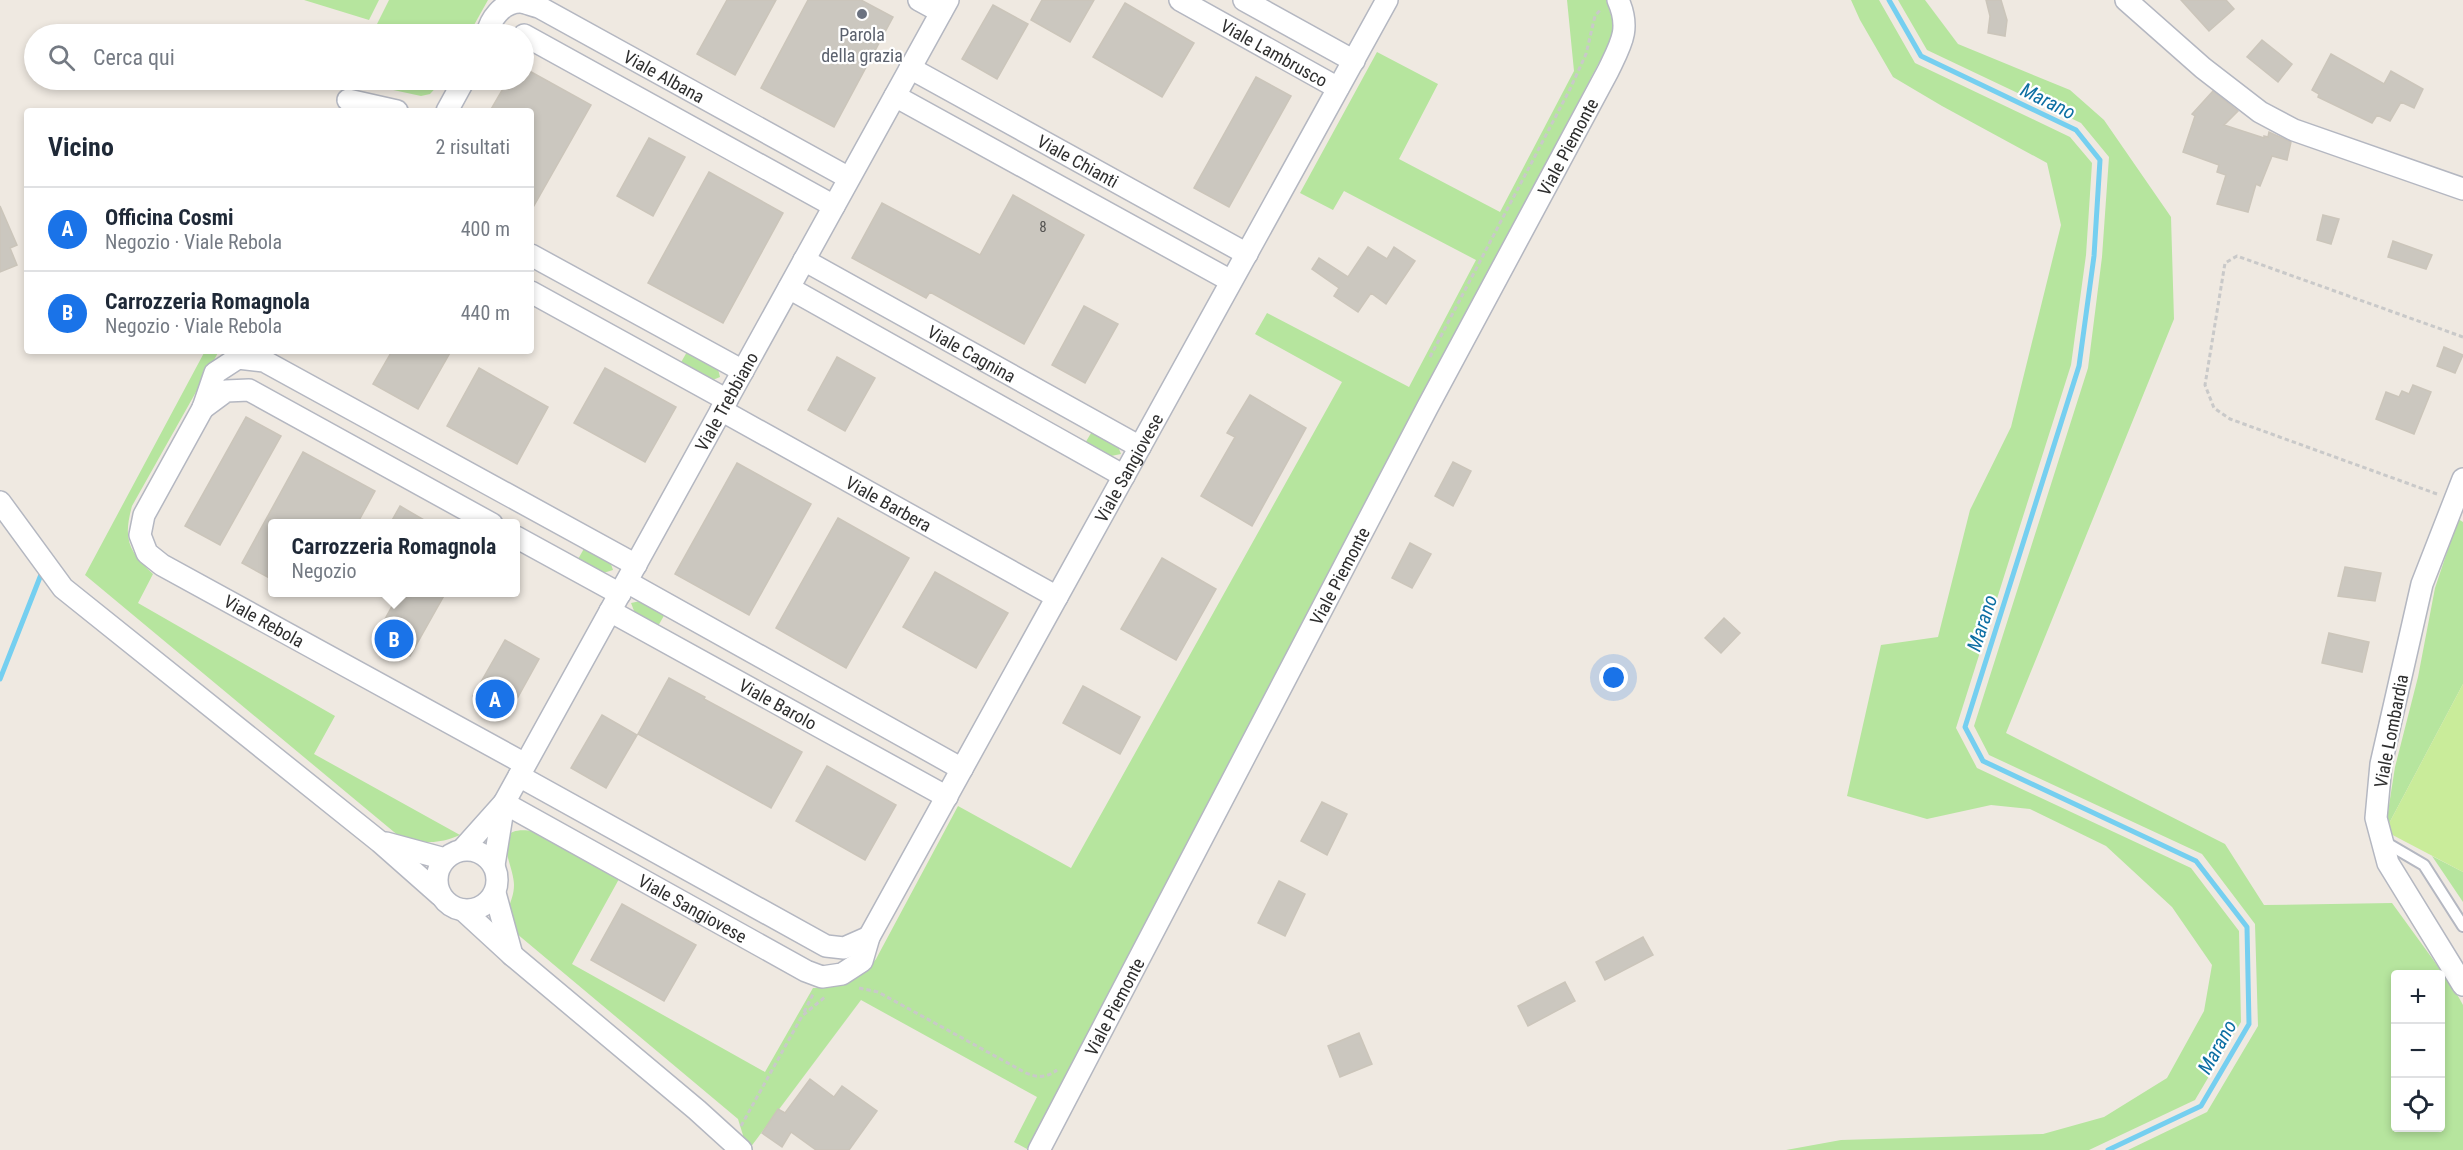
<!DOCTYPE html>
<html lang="it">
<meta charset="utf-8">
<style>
:root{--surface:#fff;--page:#f2f2f3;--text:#1f2937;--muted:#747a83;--line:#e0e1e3;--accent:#1a73e8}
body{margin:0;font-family:"Roboto Condensed",sans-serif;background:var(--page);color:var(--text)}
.controls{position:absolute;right:18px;bottom:18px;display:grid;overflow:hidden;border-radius:6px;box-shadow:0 3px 9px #0003}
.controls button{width:54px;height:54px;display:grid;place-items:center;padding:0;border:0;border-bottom:2px solid var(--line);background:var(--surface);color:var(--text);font:30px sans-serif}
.you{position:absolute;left:1614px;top:678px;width:21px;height:21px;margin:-15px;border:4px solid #fff;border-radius:50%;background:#1a73e8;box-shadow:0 0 0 9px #1a73e833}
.badge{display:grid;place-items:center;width:39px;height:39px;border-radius:50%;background:var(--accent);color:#fff;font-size:20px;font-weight:700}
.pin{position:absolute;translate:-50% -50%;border:3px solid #fff;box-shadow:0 2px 6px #0006}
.popup{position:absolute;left:268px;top:519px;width:252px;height:78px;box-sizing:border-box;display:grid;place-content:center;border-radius:6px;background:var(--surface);filter:drop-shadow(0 2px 4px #0005);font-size:20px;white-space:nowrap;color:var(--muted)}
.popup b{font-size:22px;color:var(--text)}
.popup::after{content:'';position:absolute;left:50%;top:100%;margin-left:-12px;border:12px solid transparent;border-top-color:var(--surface)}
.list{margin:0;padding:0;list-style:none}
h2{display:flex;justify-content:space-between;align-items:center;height:78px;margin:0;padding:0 24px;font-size:26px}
h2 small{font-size:20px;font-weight:400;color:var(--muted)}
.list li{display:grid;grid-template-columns:39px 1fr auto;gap:18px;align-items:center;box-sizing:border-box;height:84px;padding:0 24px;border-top:2px solid var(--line)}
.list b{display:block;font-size:22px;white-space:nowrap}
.list p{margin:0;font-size:20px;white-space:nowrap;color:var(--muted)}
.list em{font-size:20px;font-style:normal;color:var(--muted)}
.icon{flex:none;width:33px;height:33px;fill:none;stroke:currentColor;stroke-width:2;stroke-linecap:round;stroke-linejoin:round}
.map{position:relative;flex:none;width:2463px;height:1150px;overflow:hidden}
.search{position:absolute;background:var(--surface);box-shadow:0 3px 9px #0003;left:24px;top:24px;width:510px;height:66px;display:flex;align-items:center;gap:15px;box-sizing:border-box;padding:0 21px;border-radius:33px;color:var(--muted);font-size:22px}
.panel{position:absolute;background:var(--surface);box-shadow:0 3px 9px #0003;left:24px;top:108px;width:510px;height:246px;border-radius:6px}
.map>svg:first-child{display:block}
.grass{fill:#b6e59e;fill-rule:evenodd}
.pitch{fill:#c9ec9a}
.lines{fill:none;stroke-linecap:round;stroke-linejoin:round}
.stream{stroke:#75cff0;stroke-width:5}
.building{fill:#cbc7bf;stroke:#cbc5ba;stroke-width:1.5}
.lane-casing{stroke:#b4b7c1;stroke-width:14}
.street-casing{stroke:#b4b7c1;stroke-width:24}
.path{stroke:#c9c9c9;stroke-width:3;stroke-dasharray:4.5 3;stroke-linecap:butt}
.lane{stroke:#fff;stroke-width:10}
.street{stroke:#fff;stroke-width:21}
.worship-dot{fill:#6b7280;stroke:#fff;stroke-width:2}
.labels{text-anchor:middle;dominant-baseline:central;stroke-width:4.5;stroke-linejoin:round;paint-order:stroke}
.number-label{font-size:15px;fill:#555452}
.worship-label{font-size:18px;fill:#5b616d;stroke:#fff}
.street-label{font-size:18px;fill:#2e2e2e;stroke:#fff}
.water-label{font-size:20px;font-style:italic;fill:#0d6fa3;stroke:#fff}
</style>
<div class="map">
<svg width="2463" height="1150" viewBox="0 0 2463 1150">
<rect width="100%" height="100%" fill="#efe9e1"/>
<!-- grass -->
<path class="grass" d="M 304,0 L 379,0 L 369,20 Z
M 389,0 L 488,0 L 469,34 L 372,34 Z
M 1567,0 L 1606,0 L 1612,18 L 1613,36 L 1027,1149 L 1014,1142 L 1037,1097 L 861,1000 L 750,1148 L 746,1145 L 738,1119 L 510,928 L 505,916 C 509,906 514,896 514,885 C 514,863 486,824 533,831 L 619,879 L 572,964 L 765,1072 L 813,988 C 840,988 860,981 876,959 L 958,806 L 1071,868 L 1342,382 L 1255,334 L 1267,313 L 1409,387 L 1476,260 L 1344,191 L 1333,210 L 1300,193 L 1377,52 L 1438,84 L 1399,159 L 1500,212 L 1574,71 Z
M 1851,0 L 1879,0 L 1915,63 L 2070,137 L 2092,163 L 2086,255 L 2071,365 L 1956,728 L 1977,768 L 2191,868 L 2239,931 L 2241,1022 L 2195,1100 L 2089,1150 L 1786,1150 L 1841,1140 L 2043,1134 L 2104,1117 L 2167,1078 L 2204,1011 L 2212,965 L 2172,907 L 2106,846 L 2030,809 L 1991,805 L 1927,819 L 1847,796 L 1881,645 L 1938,637 L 1970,510 L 2011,427 L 2061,225 L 2047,163 L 1942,106 L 1893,77 L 1860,20 Z
M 1898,0 L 1925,0 L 1958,44 L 2070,90 L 2104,120 L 2171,217 L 2174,319 L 2006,733 L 2225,844 L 2264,905 L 2392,903 L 2453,987 L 2463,1005 L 2463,1150 L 2128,1150 L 2207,1112 L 2258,1026 L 2255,924 L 2202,854 L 1989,755 L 1974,726 L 2088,368 L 2102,257 L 2109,157 L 2081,123 L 1927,50 ZM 2396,974 L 2440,974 L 2440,1128 L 2396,1128 Z
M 347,80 L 443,80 L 430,94 L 421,96 Z
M 688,350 L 717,365 L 720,377 L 708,382 L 679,366 Z
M 205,351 L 219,351 L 132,506 C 123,539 128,551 153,574 L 138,603 L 335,716 L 314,754 L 460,835 C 436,845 425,843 400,837 L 85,575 Z
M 1094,428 L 1116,441 L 1121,454 L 1106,457 L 1084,445 Z
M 2458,519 L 2463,522 L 2463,684 L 2385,831 L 2395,767 L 2418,677 L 2435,588 Z
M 586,545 L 609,558 L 613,570 L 600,574 L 577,561 Z
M 645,600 L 666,612 L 657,628 L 636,616 L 631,603 Z
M 2432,856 L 2463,872 L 2463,902 Z"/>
<!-- pitch -->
<path class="pitch" d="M 2463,684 L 2463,872 L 2385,831 Z"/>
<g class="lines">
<!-- stream -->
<path class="stream" d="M 1889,0 L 1921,56 L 2076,130 L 2100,160 L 2094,256 L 2079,366 L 1965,727 L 1983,761 L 2196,861 L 2247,927 L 2249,1024 L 2201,1106 L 2108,1150
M 0,679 L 42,572 L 41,569"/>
</g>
<!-- building -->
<path class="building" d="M 727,0 L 776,0 L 735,75 L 697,54 Z
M 808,0 L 861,0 L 893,17 L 834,127 L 761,88 Z
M 1042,0 L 1094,0 L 1070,42 L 1031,20 Z
M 1986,0 L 2001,0 L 2007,20 L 2005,36 L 1988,33 L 1990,16 Z
M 2181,0 L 2226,0 L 2234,9 L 2209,31 Z
M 1125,3 L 1194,43 L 1162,97 L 1093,57 Z
M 993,5 L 1028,24 L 997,79 L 962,59 Z
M 2262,40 L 2292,64 L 2278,82 L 2247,57 Z
M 2331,54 L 2384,84 L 2391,71 L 2423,89 L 2414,108 L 2401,102 L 2390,121 L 2377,115 L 2372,123 L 2318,97 L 2319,94 L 2312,90 Z
M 524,68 L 591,105 L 531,211 L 531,111 L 490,111 L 508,80 L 524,80 Z
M 1256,77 L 1291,96 L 1229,207 L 1194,188 Z
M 2213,91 L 2238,111 L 2224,125 L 2264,138 L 2264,136 L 2268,137 L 2269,132 L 2291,142 L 2287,160 L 2272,156 L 2260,186 L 2256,184 L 2248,212 L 2217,204 L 2226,175 L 2217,172 L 2219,165 L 2183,152 L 2195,116 L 2192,114 Z
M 649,138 L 685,157 L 653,216 L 617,196 Z
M 709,172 L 783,213 L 723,323 L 648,283 Z
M 1013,195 L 1084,235 L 1024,344 L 930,292 L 926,298 L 852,258 L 882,203 L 980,255 Z
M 0,206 L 17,245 L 10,248 L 17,265 L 0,272 Z
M 2323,215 L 2339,219 L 2331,244 L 2317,240 Z
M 2393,241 L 2432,255 L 2426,269 L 2388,257 Z
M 1368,247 L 1387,259 L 1394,247 L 1415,261 L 1386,304 L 1371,293 L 1358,312 L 1334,296 L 1339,288 L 1312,269 L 1319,258 L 1348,277 Z
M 1084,306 L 1118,324 L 1085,383 L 1052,365 Z
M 2444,347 L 2463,355 L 2455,373 L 2437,366 Z
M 392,351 L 451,351 L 418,409 L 373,384 Z
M 837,357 L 875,378 L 845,431 L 808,410 Z
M 479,368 L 548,407 L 517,464 L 447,426 Z
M 605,368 L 676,407 L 645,462 L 574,423 Z
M 2413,385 L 2431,392 L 2414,434 L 2376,419 L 2386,392 L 2399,397 L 2402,391 L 2409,394 Z
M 1250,395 L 1306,428 L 1252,526 L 1201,496 L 1235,437 L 1227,433 Z
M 246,417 L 281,436 L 220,545 L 185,526 Z
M 303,452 L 375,491 L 357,524 L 273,524 L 273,580 L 242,563 Z
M 1453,462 L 1471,471 L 1453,506 L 1435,496 Z
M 737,463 L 811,504 L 749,615 L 675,574 Z
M 400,506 L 431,524 L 390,524 Z
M 838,518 L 909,558 L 846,668 L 776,628 Z
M 1410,543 L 1431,554 L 1412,588 L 1392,578 Z
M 1162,558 L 1216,589 L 1176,660 L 1121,629 Z
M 2345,567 L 2381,573 L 2375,601 L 2338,596 Z
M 935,572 L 1008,613 L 976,668 L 903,627 Z
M 400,592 L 446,592 L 410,656 L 375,637 Z
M 1724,618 L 1740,633 L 1721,653 L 1705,638 Z
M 2329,633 L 2369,642 L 2362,672 L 2322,663 Z
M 505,640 L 539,659 L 508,715 L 473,696 Z
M 669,678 L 705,697 L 704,699 L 802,752 L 771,808 L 638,734 Z
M 1083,686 L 1140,717 L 1120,754 L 1063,723 Z
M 602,715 L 637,735 L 606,788 L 571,768 Z
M 827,766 L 896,805 L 865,860 L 796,821 Z
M 1322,802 L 1347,814 L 1327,855 L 1301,841 Z
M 1279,881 L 1305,894 L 1285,936 L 1258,923 Z
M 622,904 L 696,945 L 664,1001 L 591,960 Z
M 1643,937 L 1653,955 L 1605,980 L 1596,962 Z
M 1565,982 L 1575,1001 L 1528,1026 L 1518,1006 Z
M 1359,1033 L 1372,1064 L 1340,1077 L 1328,1046 Z
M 810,1079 L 834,1097 L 842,1086 L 877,1111 L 849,1150 L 816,1150 L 791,1132 L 782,1147 L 762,1133 L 778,1109 L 785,1113 Z"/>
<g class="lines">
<!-- lane casing -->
<g class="lane-casing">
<path id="lane" d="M 2383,841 L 2424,865 L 2463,926"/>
</g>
<!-- street casing -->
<g class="street-casing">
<g id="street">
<path d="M 919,0 L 941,12"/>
<path id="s1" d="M 1180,0 L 1338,88"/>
<path d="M 1244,0 L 1354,61"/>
<path d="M 2126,0 L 2203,68 L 2260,112 L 2294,130 L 2463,189"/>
<path id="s2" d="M 487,34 C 490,20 502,2 520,2 C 525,2 533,6 539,7 L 849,178"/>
<path d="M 524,35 L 834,206"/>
<path id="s3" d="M 910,68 L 1247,254"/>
<path d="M 895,96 L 1231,281"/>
<path d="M 348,100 L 397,111"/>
<path d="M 447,111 L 464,80"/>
<path d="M 531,255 L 743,371"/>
<path id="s4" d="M 804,260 L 1140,447"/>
<path d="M 789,288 L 1124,476"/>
<path d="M 531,292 L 727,400"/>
<path d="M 203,408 L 226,391 L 249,390 L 492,524"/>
<path id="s5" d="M 721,410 L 1057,597"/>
<path d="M 2463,479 L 2422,584 L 2381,764 L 2376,818 L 2388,863 L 2463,985"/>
<path d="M 0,502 L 63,588 L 380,842 L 440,895"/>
<path d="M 516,537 L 620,594"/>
<path d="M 627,582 L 962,769"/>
<path id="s6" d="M 610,611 L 947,797"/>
<path d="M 525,764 L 162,565 L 147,553 L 140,535 L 144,515 L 203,408 L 215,373 L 238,358 L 264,361 L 636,565"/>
<path d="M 519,776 L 826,946 L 844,948 L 869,937"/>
<path id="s7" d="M 504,803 L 806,971 L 822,977 L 842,974 L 862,961 L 869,937 L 1387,0"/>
<path d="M 386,843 L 445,859"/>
<circle cx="467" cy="880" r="30"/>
<path id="s8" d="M 462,850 L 504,803 L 948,0"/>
<path d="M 494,865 L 504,803"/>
<path d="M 495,893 L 512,955"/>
<path d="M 463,910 L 512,955 L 697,1110 L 741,1150"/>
<path id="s9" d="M 1039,1150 L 1427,408 L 1608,71 C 1621,44 1631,29 1618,0"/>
</g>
</g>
<!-- path -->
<path class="path" d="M 1430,357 L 1570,89 L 1586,54 L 1595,16 L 1601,9
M 2437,494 L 2230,419 L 2214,408 L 2205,385 L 2225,263 L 2237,256 L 2463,337
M 859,988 L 878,992 L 1026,1073 C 1037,1078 1046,1078 1057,1070
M 804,1012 L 813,994
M 741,1126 L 802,1016 L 825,997"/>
<!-- lane -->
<use href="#lane" class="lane"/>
<!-- street -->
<use href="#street" class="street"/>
</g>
<!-- markers -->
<circle class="worship-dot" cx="862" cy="14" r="6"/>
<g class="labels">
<!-- number labels -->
<g class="number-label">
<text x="1043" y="227">8</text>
</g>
<!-- worship labels -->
<g class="worship-label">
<text x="862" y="34">Parola<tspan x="862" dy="21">della grazia</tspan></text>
</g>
<!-- street labels -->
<g class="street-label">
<text stroke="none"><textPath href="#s1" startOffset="108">Viale Lambrusco</textPath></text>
<text stroke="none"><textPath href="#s2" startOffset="212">Viale Albana</textPath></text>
<text stroke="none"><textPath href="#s9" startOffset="1134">Viale Piemonte</textPath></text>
<text stroke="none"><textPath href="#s3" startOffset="192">Viale Chianti</textPath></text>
<text stroke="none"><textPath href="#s4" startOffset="192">Viale Cagnina</textPath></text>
<text stroke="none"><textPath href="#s8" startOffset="522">Viale Trebbiano</textPath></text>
<text stroke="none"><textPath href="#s7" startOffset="968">Viale Sangiovese</textPath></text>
<text stroke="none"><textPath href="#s5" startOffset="192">Viale Barbera</textPath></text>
<text stroke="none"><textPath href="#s9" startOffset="648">Viale Piemonte</textPath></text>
<text transform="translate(264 621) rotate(29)">Viale Rebola</text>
<text stroke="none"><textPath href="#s6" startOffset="192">Viale Barolo</textPath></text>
<text transform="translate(2391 731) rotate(-79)">Viale Lombardia</text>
<text stroke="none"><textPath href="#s7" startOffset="216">Viale Sangiovese</textPath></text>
<text stroke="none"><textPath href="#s9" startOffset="162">Viale Piemonte</textPath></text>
</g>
<!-- water labels -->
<g class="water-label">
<text transform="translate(2048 101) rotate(26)">Marano</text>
<text transform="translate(1982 623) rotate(-72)">Marano</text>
<text transform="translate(2217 1047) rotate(-61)">Marano</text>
</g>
</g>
</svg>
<div class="controls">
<button>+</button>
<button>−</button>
<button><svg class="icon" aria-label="locate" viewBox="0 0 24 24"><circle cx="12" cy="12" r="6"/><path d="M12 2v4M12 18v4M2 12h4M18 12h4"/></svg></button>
</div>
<div class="you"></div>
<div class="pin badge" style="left:495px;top:699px">A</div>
<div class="pin badge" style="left:394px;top:639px">B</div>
<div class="popup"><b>Carrozzeria Romagnola</b>Negozio</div>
<div class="search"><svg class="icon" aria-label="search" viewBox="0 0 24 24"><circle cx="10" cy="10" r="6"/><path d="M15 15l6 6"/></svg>Cerca qui</div>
<section class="panel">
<h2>Vicino<small>2 risultati</small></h2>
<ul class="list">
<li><span class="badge">A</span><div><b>Officina Cosmi</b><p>Negozio · Viale Rebola</p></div><em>400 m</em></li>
<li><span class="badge">B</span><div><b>Carrozzeria Romagnola</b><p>Negozio · Viale Rebola</p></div><em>440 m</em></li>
</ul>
</section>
</div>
